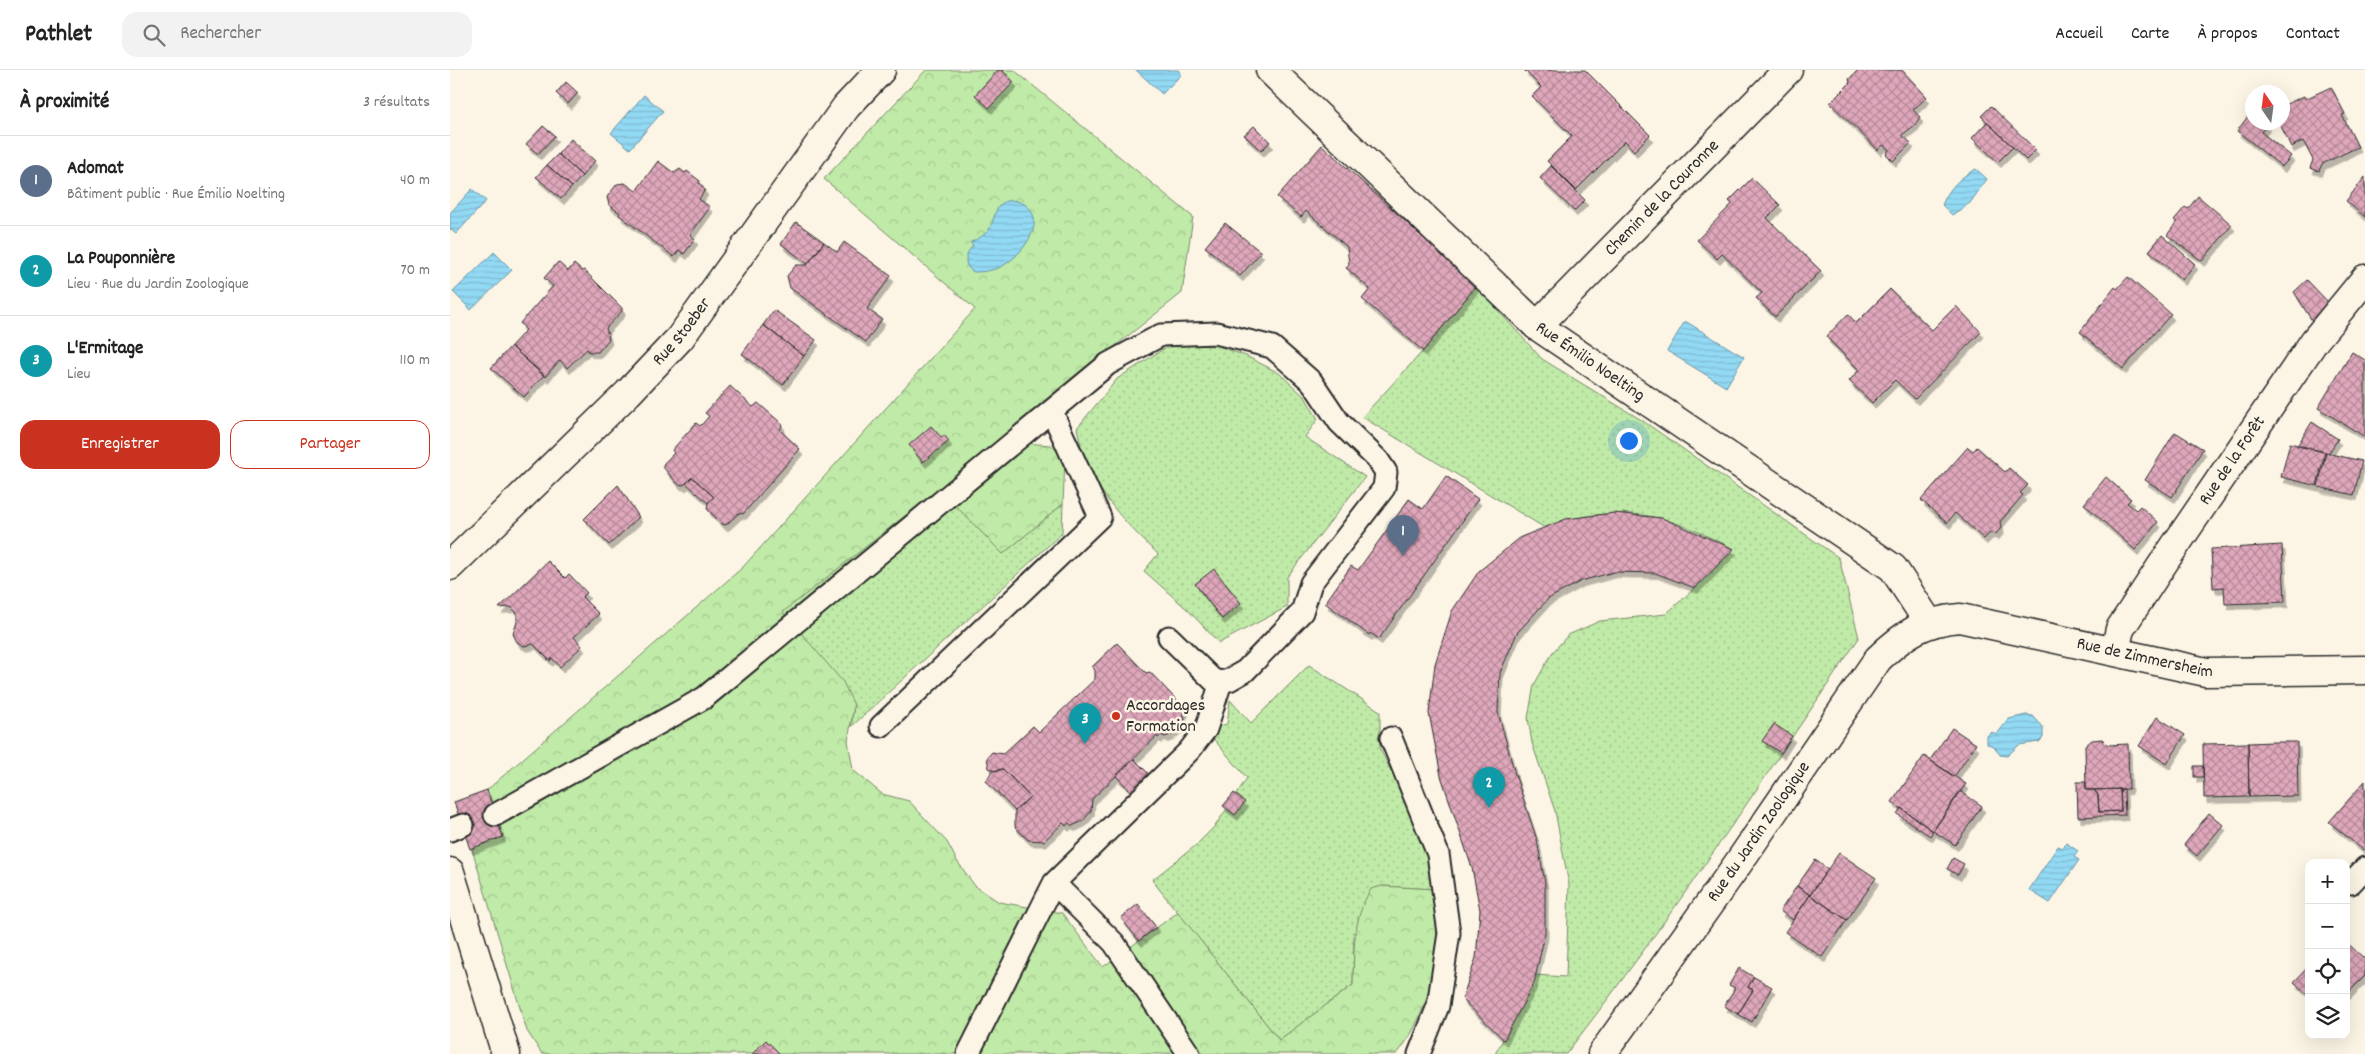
<!DOCTYPE html>
<html lang="fr">
<meta charset="utf-8">
<style>
:root{--surface:#fff;--page:#f2f2f2;--text:#222;--muted:#767676;--line:#e0e0e0;--accent:#c8321e}
body{margin:0;font-family:Dekko,sans-serif;background:var(--page);color:var(--text)}
.controls{position:absolute;right:15px;bottom:15px;display:grid;overflow:hidden;border-radius:10px;box-shadow:0 5px 20px #0002}
.controls button{width:45px;height:45px;display:grid;place-items:center;padding:0;border:0;border-bottom:1px solid var(--line);background:var(--surface);color:var(--text);font:25px sans-serif}
.compass{position:absolute;left:1795px;top:15px;width:45px;height:45px;border-radius:50%;background:var(--surface);box-shadow:0 5px 20px #0002;rotate:347deg}
.you{position:absolute;left:1178px;top:370px;width:18px;height:18px;margin:-12px;border:4px solid #fff;border-radius:50%;background:#1a73e8;box-shadow:0 0 0 8px #1a73e833}
.badge{display:grid;place-items:center;width:32px;height:32px;border-radius:50%;background:var(--accent);color:#fff;font-size:16px;font-weight:700}
.pin{position:absolute;translate:-50% -41px;filter:drop-shadow(0 1px 2px #0008)}
.pin::after{content:'';position:absolute;top:26px;width:18px;height:15px;background:inherit;clip-path:polygon(0 0,100% 0,50% 100%)}
.list{margin:0;padding:0;list-style:none}
h2{display:flex;justify-content:space-between;align-items:center;height:65px;margin:0;padding:0 20px;font-size:21px}
h2 small{font-size:16px;font-weight:400;color:var(--muted)}
.list li{display:grid;grid-template-columns:32px 1fr auto;gap:15px;align-items:center;box-sizing:border-box;height:90px;padding:0 20px;border-top:1px solid var(--line)}
.list b{display:block;font-size:19px;white-space:nowrap}
.list p{margin:0;font-size:16px;white-space:nowrap;color:var(--muted)}
.list em{font-size:16px;font-style:normal;color:var(--muted)}
.actions{display:flex;gap:10px;padding:15px 20px}
.actions a{flex:1;padding:11px 0;border:1px solid var(--accent);border-radius:15px;text-align:center;font-size:18px;color:var(--accent)}
.actions .main{background:var(--accent);color:#fff}
.icon{flex:none;width:28px;height:28px;fill:none;stroke:currentColor;stroke-width:2;stroke-linecap:round;stroke-linejoin:round}
.map{position:relative;flex:none;width:1915px;height:984px;overflow:hidden}
header{display:flex;align-items:center;gap:30px;box-sizing:border-box;height:70px;padding:0 25px;background:var(--surface);border-bottom:1px solid var(--line)}
header strong{font-size:24px}
nav{display:flex;gap:28px;margin-inline-start:auto;font-size:18px}
.search{width:350px;height:45px;background:var(--page);display:flex;align-items:center;gap:12px;box-sizing:border-box;padding:0 18px;border-radius:15px;color:var(--muted);font-size:19px}
main{display:flex}
aside{flex:1;background:var(--surface)}
.map>svg:first-child{display:block}
.grass{fill:url(#grass-dots);stroke:#768a69}
.forest{fill:url(#forest-crowns);stroke:#768a69}
.water{fill:url(#water-rules);stroke:#6993a4}
.building{fill:url(#building-cross-hatch);stroke:#2b2b2b;filter:url(#shadow)}
.lines{fill:none;stroke-linecap:round;stroke-linejoin:round}
.service-casing{stroke:#2b2b2b;stroke-width:25}
.minor-casing{stroke:#2b2b2b;stroke-width:31}
.secondary-casing{stroke:#2b2b2b;stroke-width:31}
.service{stroke:#fcf5e5;stroke-width:21}
.minor{stroke:#fcf5e5;stroke-width:28}
.secondary{stroke:#fcf5e5;stroke-width:28}
.poi-dot{fill:#c8321e;stroke:#fcf5e5;stroke-width:2}
.labels{text-anchor:middle;dominant-baseline:central;stroke-width:5;stroke-linejoin:round;paint-order:stroke}
.street-label{font-size:18px;fill:#2b2b2b;stroke:#fcf5e5}
.poi-label{font-size:18px;fill:#2b2b2b;stroke:#fcf5e5;text-anchor:start}
</style>
<header>
<strong>Pathlet</strong>
<div class="search"><svg class="icon" aria-label="search" viewBox="0 0 24 24"><circle cx="10" cy="10" r="6"/><path d="M15 15l6 6"/></svg>Rechercher</div>
<nav><a>Accueil</a><a>Carte</a><a>À propos</a><a>Contact</a></nav>
</header>
<main>
<aside>
<h2>À proximité<small>3 résultats</small></h2>
<ul class="list">
<li><span class="badge" style="background:#5c6f8a">1</span><div><b>Adomat</b><p>Bâtiment public · Rue Émilio Noelting</p></div><em>40 m</em></li>
<li><span class="badge" style="background:#0f9aa8">2</span><div><b>La Pouponnière</b><p>Lieu · Rue du Jardin Zoologique</p></div><em>70 m</em></li>
<li><span class="badge" style="background:#0f9aa8">3</span><div><b>L'Ermitage</b><p>Lieu</p></div><em>110 m</em></li>
</ul>
<div class="actions"><a class="main">Enregistrer</a><a>Partager</a></div>
</aside>
<div class="map">
<svg width="1915" height="984" viewBox="0 0 1915 984">
<defs>
<pattern id="grass-dots" width="8" height="8" patternUnits="userSpaceOnUse" patternTransform="scale(1.25)"><rect width="8" height="8" fill="#c0eaa7"/><path d="M2 2h.1M6 6h.1" fill="none" stroke="#a5c990" stroke-width="1.8" stroke-linecap="round"/></pattern>
<pattern id="forest-crowns" width="20" height="18" patternUnits="userSpaceOnUse" patternTransform="scale(1.25)"><rect width="20" height="18" fill="#c0eaa7"/><path d="M2 6a3 3 0 1 1 6 0M12 15a3 3 0 1 1 6 0" fill="none" stroke="#a5c990"/></pattern>
<pattern id="water-rules" width="6" height="5" patternUnits="userSpaceOnUse" patternTransform="scale(1.25)"><rect width="6" height="5" fill="#92d9f4"/><path d="M0 2.5h6" fill="none" stroke="#7ebad1"/></pattern>
<pattern id="building-cross-hatch" width="8" height="8" patternUnits="userSpaceOnUse" patternTransform="scale(1.25)"><rect width="8" height="8" fill="#dfa7bb"/><path d="M0 0l8 8M0 8l8-8" fill="none" stroke="#b58898"/></pattern>
<filter id="shadow"><feDropShadow dx="3" dy="5.5" stdDeviation="0" flood-color="#0004"/></filter>
</defs>
<rect width="100%" height="100%" fill="#fcf5e5"/>
<filter id="ink" filterUnits="userSpaceOnUse"><feTurbulence type="fractalNoise" baseFrequency=".02" numOctaves="2"/><feDisplacementMap in="SourceGraphic" scale="10" xChannelSelector="R" yChannelSelector="G"/><feConvolveMatrix kernelMatrix="1 2 1 2 8 2 1 2 1" color-interpolation-filters="sRGB"/></filter>
<g filter="url(#ink)">
<!-- grass -->
<path class="grass" d="M 1026,216 L 1092,289 L 1193,351 L 1389,488 L 1409,568 C 1314,709 1220,850 1116,984 L 1045,984 L 1084,913 L 1085,905 L 1116,907 L 1119,815 L 1105,741 L 1082,673 L 1078,648 L 1084,615 L 1102,583 L 1118,565 L 1150,551 L 1216,544 L 1245,518 L 1284,479 C 1261,468 1237,455 1212,449 C 1175,439 1130,443 1095,458 L 912,347 L 973,281 Z
M 736,275 L 768,276 L 796,286 L 829,303 L 855,327 L 868,349 L 855,367 L 915,407 L 837,507 L 837,537 L 769,573 L 738,540 L 694,501 L 708,484 C 680,458 653,430 637,395 C 632,384 630,370 627,358 L 667,309 L 718,276 Z
M 489,418 L 553,484 L 613,434 L 612,463 L 401,657 L 404,635 L 332,542 Z
M 859,595 L 930,641 L 930,679 L 966,750 L 982,798 L 984,819 L 932,816 L 904,863 L 903,915 L 829,970 L 702,810 L 745,776 L 766,755 L 797,708 L 760,665 L 763,658 L 777,654 L 780,630 L 801,653 Z"/>
<!-- forest -->
<path class="forest" d="M 476,0 L 564,0 L 743,147 L 732,223 L 562,358 L 574,373 L 601,375 L 615,389 L 613,434 L 553,484 L 489,419 L 333,542 L 393,612 L 404,635 L 398,671 L 403,700 L 432,724 L 459,731 L 497,772 L 507,791 L 525,816 L 549,832 L 612,843 L 653,897 L 728,842 L 829,970 L 903,915 C 904,881 902,850 921,819 L 932,816 L 984,819 C 992,874 984,939 947,984 L 92,984 L 77,961 L 22,779 L 37,720 L 293,497 L 525,239 L 374,109 Z"/>
<!-- water -->
<path class="water" d="M 686,0 L 728,0 L 732,4 L 712,24 Z
M 194,25 L 213,41 L 180,79 L 161,63 Z
M 1526,99 L 1537,109 L 1520,133 L 1502,145 L 1492,135 C 1499,118 1510,107 1526,99 Z
M 22,119 L 36,131 L 6,164 L 0,159 L 0,143 Z
M 556,131 C 564,130 572,131 578,137 C 596,155 571,185 554,195 C 546,200 534,202 524,202 C 513,197 514,184 523,176 L 521,172 C 527,169 534,166 538,161 C 546,150 542,138 556,131 Z
M 44,182 L 62,200 L 21,240 L 3,222 Z
M 1235,251 L 1294,287 L 1276,317 L 1217,281 Z
M 1576,645 L 1583,646 L 1593,657 L 1593,668 L 1589,672 L 1569,675 L 1557,686 L 1550,685 L 1544,676 L 1537,674 L 1537,666 L 1541,662 L 1547,664 L 1559,649 Z
M 1616,773 L 1628,781 L 1624,787 L 1629,790 L 1600,833 L 1579,820 L 1608,776 L 1613,778 Z"/>
<!-- building -->
<path class="building" d="M 548,0 L 552,0 L 564,12 L 539,38 L 525,25 Z
M 1074,0 L 1135,0 L 1200,65 L 1184,81 L 1175,71 L 1126,120 L 1097,91 L 1122,66 L 1082,26 L 1091,17 Z
M 1408,0 L 1452,0 L 1477,27 L 1463,40 L 1470,47 L 1465,55 L 1452,65 L 1461,73 L 1443,91 L 1436,84 L 1439,80 L 1433,75 L 1428,80 L 1380,33 L 1400,13 L 1399,9 Z
M 116,12 L 128,23 L 118,34 L 106,23 Z
M 1881,17 L 1895,44 L 1892,45 L 1908,77 L 1872,94 L 1869,101 L 1860,98 L 1863,90 L 1853,71 L 1841,77 L 1829,52 L 1832,52 L 1832,36 L 1854,26 L 1855,29 Z
M 1541,36 L 1586,80 L 1576,90 L 1531,46 Z
M 1802,41 L 1802,52 L 1818,54 L 1811,62 L 1841,86 L 1832,97 L 1787,61 Z
M 1537,52 L 1563,77 L 1548,92 L 1522,68 Z
M 93,56 L 105,66 L 88,84 L 76,74 Z
M 804,56 L 820,72 L 811,81 L 794,65 Z
M 121,69 L 145,91 L 132,106 L 108,84 Z
M 872,75 L 1026,216 L 973,281 L 912,229 L 920,219 L 896,198 L 899,194 L 897,177 L 856,141 L 851,147 L 827,127 Z
M 108,84 L 132,106 L 122,117 L 97,95 Z
M 208,91 L 224,103 L 230,99 L 235,103 L 237,101 L 250,111 L 249,113 L 255,120 L 249,129 L 260,137 L 240,165 L 245,169 L 234,184 L 229,180 L 224,187 L 169,145 L 170,143 L 159,135 L 157,127 L 167,114 L 175,113 L 186,121 Z
M 97,95 L 122,117 L 111,129 L 86,107 Z
M 1101,96 L 1135,130 L 1124,141 L 1090,108 Z
M 1915,107 L 1915,147 L 1896,131 Z
M 1302,108 L 1330,135 L 1317,148 L 1371,201 L 1325,247 L 1306,228 L 1312,223 L 1272,184 L 1267,189 L 1247,170 L 1282,134 L 1279,131 Z
M 1748,126 L 1782,155 L 1752,191 L 1717,165 L 1727,152 L 1724,150 L 1735,137 L 1738,139 Z
M 346,152 L 374,172 L 358,194 L 331,174 Z
M 775,153 L 811,182 L 790,206 L 755,177 Z
M 1712,165 L 1745,194 L 1732,210 L 1699,181 Z
M 374,172 L 387,182 L 394,172 L 441,206 L 417,239 L 432,249 L 416,272 L 340,218 L 337,206 L 346,195 L 357,195 Z
M 108,192 L 118,201 L 124,194 L 132,201 L 134,200 L 172,238 L 172,241 L 156,258 L 159,269 L 148,282 L 139,282 L 137,279 L 117,298 L 110,290 L 95,307 L 61,276 L 76,260 L 70,253 L 103,216 L 94,208 Z
M 1678,207 L 1721,244 L 1673,299 L 1630,262 L 1665,217 L 1667,219 Z
M 1857,210 L 1879,233 L 1863,252 L 1844,222 Z
M 1440,219 L 1482,260 L 1506,236 L 1531,262 L 1465,329 L 1445,310 L 1422,333 L 1399,311 L 1409,300 L 1376,267 L 1398,244 L 1406,253 Z
M 324,240 L 366,270 L 354,286 L 313,255 Z
M 313,255 L 354,286 L 333,315 L 292,284 Z
M 61,276 L 94,305 L 74,327 L 41,298 Z
M 1902,282 L 1915,290 L 1915,367 L 1868,338 Z
M 280,316 L 303,337 L 308,333 L 331,353 L 332,356 L 330,360 L 350,379 L 293,444 L 289,443 L 276,455 L 272,454 L 257,439 L 258,433 L 264,427 L 242,407 L 234,415 L 228,414 L 213,397 L 214,393 L 224,383 L 222,380 L 246,353 L 250,356 L 254,352 L 259,346 L 255,343 Z
M 1862,352 L 1888,369 L 1879,383 L 1847,376 Z
M 481,356 L 491,367 L 494,365 L 499,371 L 473,392 L 459,375 Z
M 1725,362 L 1753,379 L 1722,427 L 1695,410 Z
M 1840,373 L 1875,382 L 1867,416 L 1831,407 Z
M 1518,377 L 1523,381 L 1527,377 L 1555,402 L 1559,398 L 1578,415 L 1570,423 L 1573,425 L 1550,452 L 1551,458 L 1546,464 L 1540,463 L 1534,469 L 1505,443 L 1497,453 L 1471,430 Z
M 1876,383 L 1912,391 L 1904,425 L 1868,417 Z
M 996,406 L 1028,429 L 929,569 L 920,563 L 919,565 L 875,533 L 901,496 L 908,500 L 959,429 L 973,439 Z
M 242,407 L 264,427 L 258,433 L 236,413 Z
M 1656,407 L 1681,429 L 1677,433 L 1686,440 L 1690,436 L 1708,452 L 1685,480 L 1634,434 Z
M 168,415 L 189,447 L 159,475 L 134,449 Z
M 1164,443 L 1212,448 L 1284,479 L 1245,518 L 1205,503 L 1164,502 L 1131,511 L 1098,529 L 1067,563 L 1050,603 L 1048,642 L 1065,704 L 1087,770 L 1095,813 L 1095,863 L 1084,913 L 1054,970 L 1012,929 L 1026,888 L 1030,840 L 1022,798 L 991,706 L 979,643 L 985,594 L 1002,541 L 1029,501 L 1071,467 L 1116,449 Z
M 1832,475 L 1835,532 L 1775,534 L 1774,517 L 1763,518 L 1761,479 Z
M 98,491 L 115,508 L 119,504 L 137,523 L 132,527 L 149,544 L 124,567 L 132,576 L 110,597 L 102,588 L 100,591 L 83,574 L 74,576 L 67,572 L 63,564 L 67,552 L 67,543 L 61,537 L 49,538 Z
M 764,499 L 791,533 L 772,549 L 745,514 Z
M 667,573 L 696,603 L 700,602 L 736,640 L 733,644 L 735,648 L 733,654 L 720,665 L 715,667 L 711,665 L 708,668 L 707,666 L 666,706 L 642,729 L 641,741 L 633,751 L 622,756 L 619,753 L 616,756 L 613,753 L 594,771 L 578,770 L 565,757 L 565,741 L 580,727 L 553,699 L 545,701 L 539,698 L 537,688 L 542,682 L 553,684 L 583,656 L 589,662 L 645,609 L 645,600 L 642,597 Z
M 1707,647 L 1735,665 L 1717,694 L 1689,676 Z
M 1324,654 L 1342,666 L 1331,683 L 1312,671 Z
M 1502,658 L 1526,674 L 1504,707 L 1480,690 Z
M 1652,669 L 1658,675 L 1678,674 L 1679,719 L 1636,720 L 1635,676 L 1642,670 Z
M 1823,672 L 1847,672 L 1848,726 L 1799,727 L 1798,673 Z
M 1798,673 L 1799,727 L 1754,728 L 1753,674 Z
M 1474,686 L 1516,714 L 1483,761 L 1442,732 Z
M 684,689 L 700,705 L 682,723 L 666,706 Z
M 1744,696 L 1753,696 L 1753,707 L 1744,707 Z
M 553,699 L 580,727 L 565,741 L 536,711 L 542,701 Z
M 1915,711 L 1915,778 L 1913,780 L 1879,752 Z
M 1627,712 L 1636,712 L 1636,720 L 1644,720 L 1648,725 L 1649,742 L 1671,741 L 1670,719 L 1674,719 L 1675,745 L 1628,747 Z
M 1670,719 L 1671,741 L 1649,742 L 1648,725 L 1644,720 Z
M 37,720 L 53,767 L 20,779 L 4,732 Z
M 1510,721 L 1532,736 L 1505,775 L 1483,761 Z
M 784,723 L 795,732 L 785,745 L 773,736 Z
M 1451,738 L 1483,761 L 1480,766 L 1447,744 Z
M 1759,743 L 1773,755 L 1747,786 L 1734,775 Z
M 1389,783 L 1426,808 L 1397,850 L 1360,825 Z
M 1503,788 L 1514,794 L 1508,805 L 1497,799 Z
M 1365,790 L 1378,799 L 1360,825 L 1347,816 Z
M 1347,816 L 1360,825 L 1343,850 L 1330,841 Z
M 1360,825 L 1397,850 L 1372,887 L 1335,862 Z
M 688,834 L 706,857 L 689,871 L 671,848 Z
M 1896,872 L 1915,889 L 1915,906 L 1896,925 Z
M 1859,896 L 1859,926 L 1844,912 Z
M 1289,898 L 1304,907 L 1298,917 L 1303,920 L 1288,944 L 1274,936 L 1285,918 L 1279,915 Z
M 1304,907 L 1322,917 L 1302,952 L 1288,944 L 1303,920 L 1298,917 Z
M 316,970 L 330,984 L 302,984 Z"/>
<g class="lines">
<!-- service casing -->
<g class="service-casing">
<path id="service" d="M 431,656 L 650,447 L 602,342
M 941,668 L 988,784 L 999,863 L 988,936 L 969,984
M 45,745 L 254,628 L 658,294 L 711,265 L 766,263 L 822,277 L 862,312 L 889,352 L 928,390 L 936,402 L 934,418 L 861,513 L 852,542 L 795,601 L 779,610 L 771,612 L 763,610 L 719,567
M 0,760 L 13,755
M 604,813 L 664,873 L 739,984
M 1901,813 L 1915,798
M 518,984 L 604,813 L 739,681 L 756,659 L 771,612"/>
</g>
<!-- minor casing -->
<g class="minor-casing">
<g id="minor">
<path id="s1" d="M 820,0 L 1087,256 L 1443,498 L 1479,553"/>
<path id="s2" d="M 1087,256 L 1338,0"/>
<path id="s3" d="M 0,496 L 178,323 L 230,268 L 396,37 L 431,0"/>
<path id="s4" d="M 1665,581 L 1670,559 L 1716,489 L 1865,270 L 1915,209"/>
</g>
</g>
<!-- secondary casing -->
<g class="secondary-casing">
<g id="secondary">
<path d="M 0,802 L 56,984"/>
<path id="s5" d="M 1152,984 L 1287,795 L 1428,589 C 1454,564 1473,551 1510,548 L 1756,602 L 1915,600"/>
</g>
</g>
<!-- service -->
<use href="#service" class="service"/>
<!-- minor -->
<use href="#minor" class="minor"/>
<!-- secondary -->
<use href="#secondary" class="secondary"/>
</g>
</g>
<!-- markers -->
<circle class="poi-dot" cx="666" cy="646" r="5"/>
<g class="labels">
<!-- street labels -->
<g class="street-label">
<text stroke="none"><textPath href="#s2" startOffset="179">Chemin de la Couronne</textPath></text>
<text stroke="none"><textPath href="#s3" startOffset="330">Rue Stoeber</textPath></text>
<text stroke="none"><textPath href="#s1" startOffset="434">Rue Émilio Noelting</textPath></text>
<text stroke="none"><textPath href="#s4" startOffset="225">Rue de la Forêt</textPath></text>
<text stroke="none"><textPath href="#s5" startOffset="765">Rue de Zimmersheim</textPath></text>
<text stroke="none"><textPath href="#s5" startOffset="272">Rue du Jardin Zoologique</textPath></text>
</g>
<!-- poi labels -->
<g class="poi-label">
<text x="676" y="636">Accordages<tspan x="676" dy="21">Formation</tspan></text>
</g>
</g>
</svg>
<div class="controls">
<button>+</button>
<button>−</button>
<button><svg class="icon" aria-label="locate" viewBox="0 0 24 24"><circle cx="12" cy="12" r="6"/><path d="M12 2v4M12 18v4M2 12h4M18 12h4"/></svg></button>
<button><svg class="icon" aria-label="layers" viewBox="0 0 24 24"><path d="M12 4l9 5-9 5-9-5zM3 14l9 5 9-5"/></svg></button>
</div>
<svg class="compass" viewBox="-18 -18 36 36"><path d="M0-13l5 13h-10z" fill="#e53935"/><path d="M0 13l5-13h-10z" fill="#767676"/></svg>
<div class="you"></div>
<div class="pin badge" style="left:953px;top:486px;background:#5c6f8a">1</div>
<div class="pin badge" style="left:1039px;top:738px;background:#0f9aa8">2</div>
<div class="pin badge" style="left:635px;top:674px;background:#0f9aa8">3</div>
</div>
</main>
